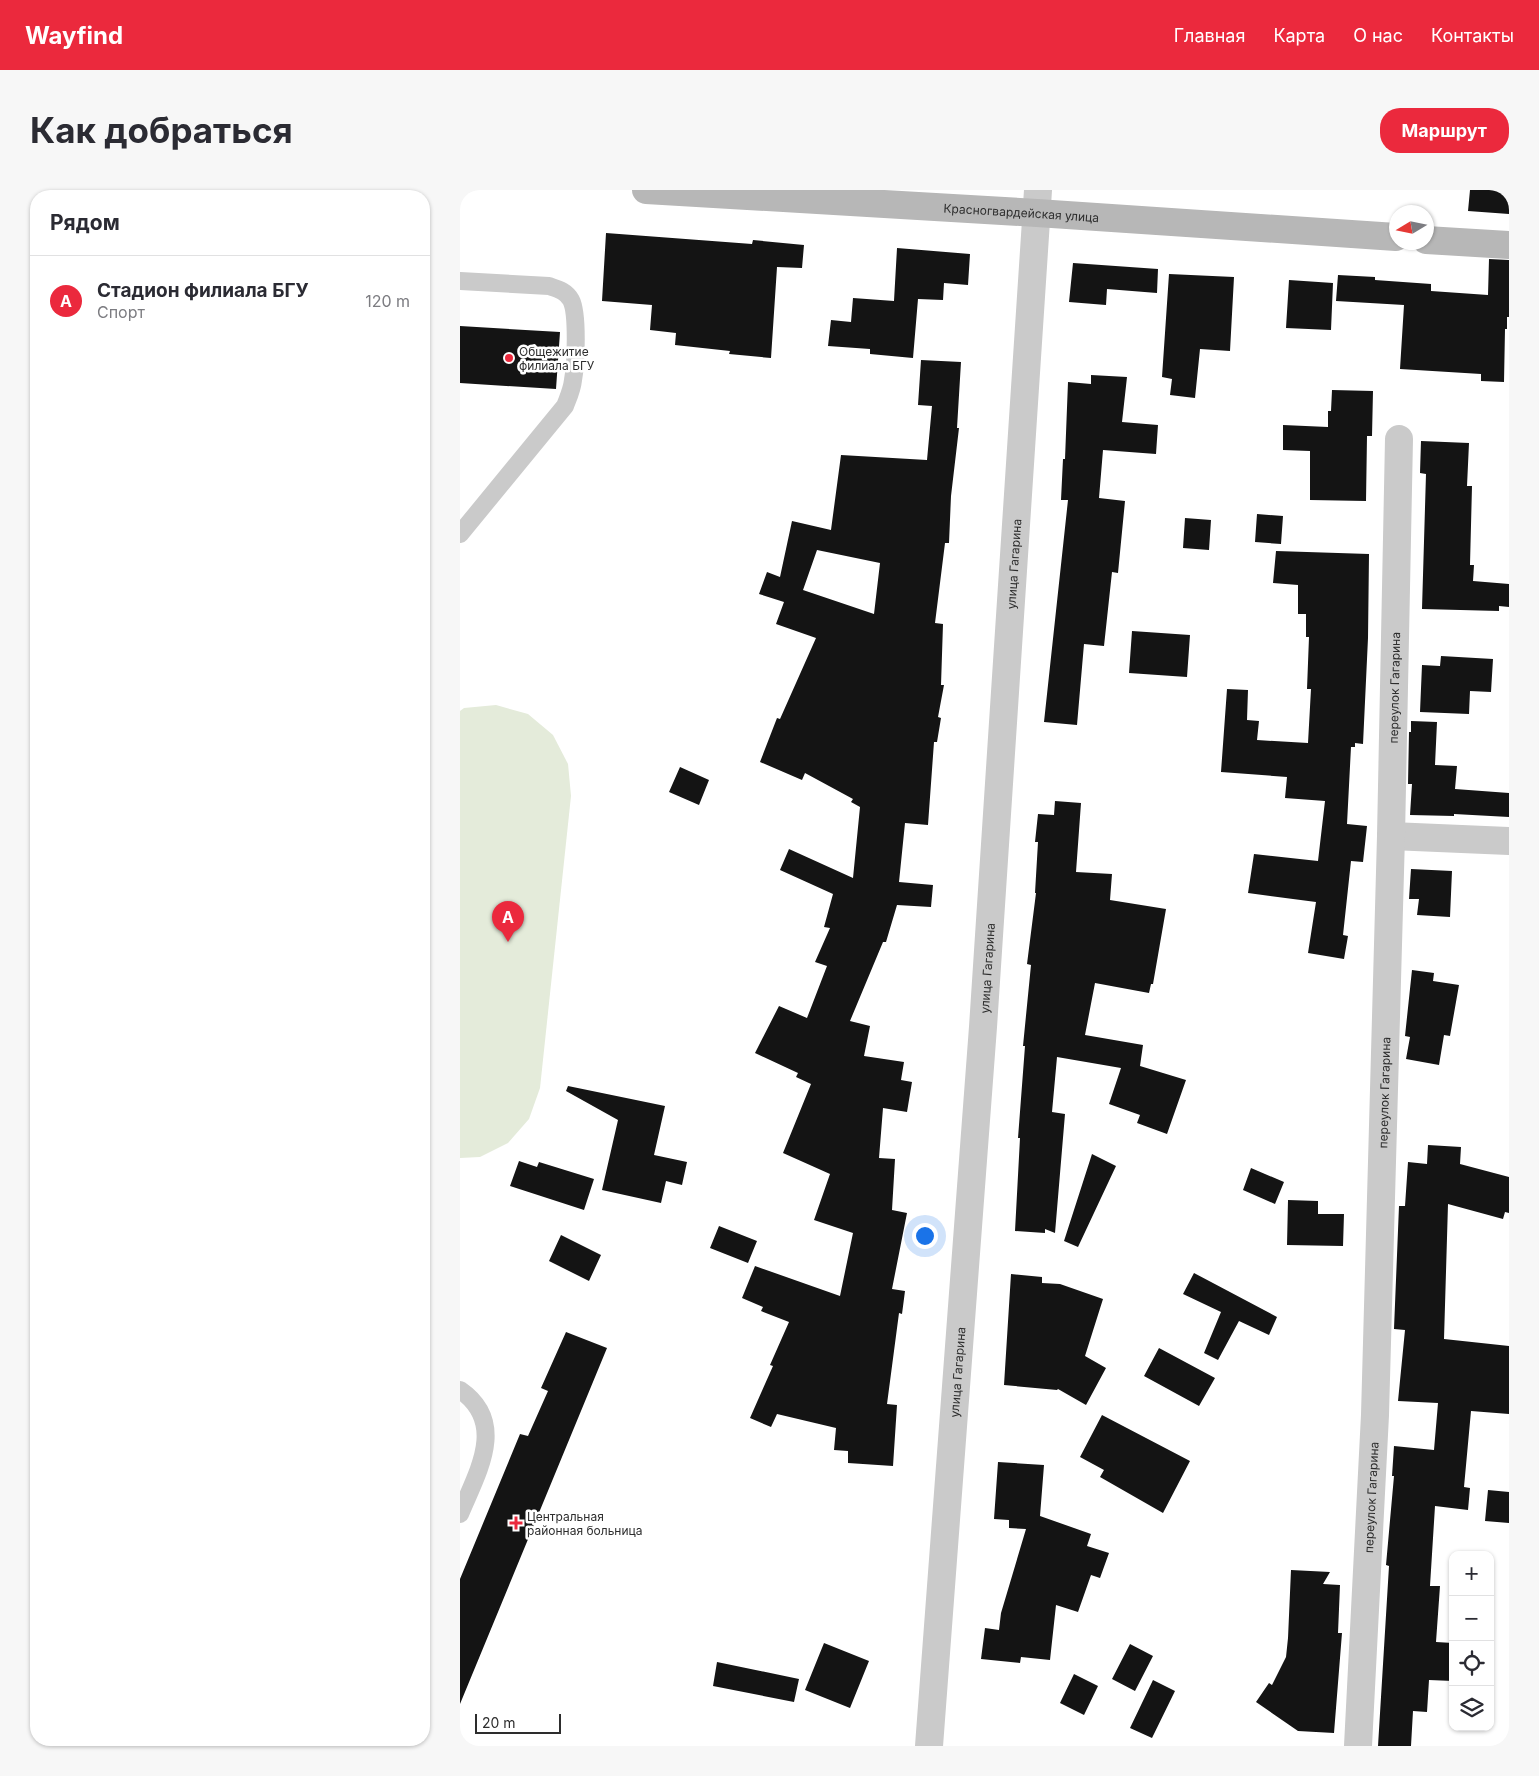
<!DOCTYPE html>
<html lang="ru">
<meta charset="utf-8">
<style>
:root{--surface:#fff;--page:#f7f7f7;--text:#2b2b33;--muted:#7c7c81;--line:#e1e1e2;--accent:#eb293d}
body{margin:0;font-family:Inter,sans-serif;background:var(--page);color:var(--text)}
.controls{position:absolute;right:15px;bottom:15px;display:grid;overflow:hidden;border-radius:10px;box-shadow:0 1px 4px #0004}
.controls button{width:45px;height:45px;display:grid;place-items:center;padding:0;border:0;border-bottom:1px solid var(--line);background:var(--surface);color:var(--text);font:25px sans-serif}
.compass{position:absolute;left:929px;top:15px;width:45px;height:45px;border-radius:50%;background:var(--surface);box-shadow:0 1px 4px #0004;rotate:260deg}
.scale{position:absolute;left:15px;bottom:12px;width:86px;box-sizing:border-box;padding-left:5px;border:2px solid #2d2d2d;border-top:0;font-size:14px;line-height:18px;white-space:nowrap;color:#2d2d2d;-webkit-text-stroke:4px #fff;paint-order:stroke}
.you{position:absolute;left:464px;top:1045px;width:18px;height:18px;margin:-12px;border:4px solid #fff;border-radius:50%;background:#1a73e8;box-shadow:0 0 0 8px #1a73e833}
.badge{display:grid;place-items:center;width:32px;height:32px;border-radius:50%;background:var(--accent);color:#fff;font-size:16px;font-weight:700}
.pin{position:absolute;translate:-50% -41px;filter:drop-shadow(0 1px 2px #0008)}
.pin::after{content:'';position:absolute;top:26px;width:18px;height:15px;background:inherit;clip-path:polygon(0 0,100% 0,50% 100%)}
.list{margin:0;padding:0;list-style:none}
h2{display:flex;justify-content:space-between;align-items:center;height:65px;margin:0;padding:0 20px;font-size:21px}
h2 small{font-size:16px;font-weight:400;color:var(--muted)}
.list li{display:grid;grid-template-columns:32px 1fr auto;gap:15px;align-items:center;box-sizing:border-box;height:90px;padding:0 20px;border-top:1px solid var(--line)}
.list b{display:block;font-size:19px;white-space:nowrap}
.list p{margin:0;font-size:16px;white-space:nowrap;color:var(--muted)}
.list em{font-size:16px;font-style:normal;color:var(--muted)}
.icon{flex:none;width:28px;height:28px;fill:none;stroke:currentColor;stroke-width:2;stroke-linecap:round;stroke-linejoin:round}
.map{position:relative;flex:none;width:1049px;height:1556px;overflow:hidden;border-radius:20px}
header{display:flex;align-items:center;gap:30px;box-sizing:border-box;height:70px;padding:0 25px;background:var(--accent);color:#fff}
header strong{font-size:24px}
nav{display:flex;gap:28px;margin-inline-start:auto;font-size:18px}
.intro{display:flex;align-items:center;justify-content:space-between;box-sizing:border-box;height:120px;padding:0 30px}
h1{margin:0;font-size:35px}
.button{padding:12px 22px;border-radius:20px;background:var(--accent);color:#fff;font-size:18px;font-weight:700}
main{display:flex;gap:30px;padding:0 30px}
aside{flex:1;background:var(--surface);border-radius:20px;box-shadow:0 1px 4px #0004}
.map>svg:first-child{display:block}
.green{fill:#e4ebda}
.building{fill:#141414;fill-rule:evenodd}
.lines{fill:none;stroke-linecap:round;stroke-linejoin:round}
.lane{stroke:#cacaca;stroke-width:18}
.street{stroke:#cacaca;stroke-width:28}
.secondary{stroke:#b7b7b7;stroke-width:28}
.poi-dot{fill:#eb293d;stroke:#fff;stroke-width:2}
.labels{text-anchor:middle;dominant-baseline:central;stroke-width:5;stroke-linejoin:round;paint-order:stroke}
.street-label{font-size:12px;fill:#2d2d2d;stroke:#fff}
.poi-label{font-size:12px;fill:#2d2d2d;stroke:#fff;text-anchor:start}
</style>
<header>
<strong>Wayfind</strong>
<nav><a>Главная</a><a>Карта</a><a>О нас</a><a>Контакты</a></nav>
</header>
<div class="intro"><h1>Как добраться</h1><a class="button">Маршрут</a></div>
<main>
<aside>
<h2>Рядом<small></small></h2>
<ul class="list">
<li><span class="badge">A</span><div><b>Стадион филиала БГУ</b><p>Спорт</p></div><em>120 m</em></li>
</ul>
</aside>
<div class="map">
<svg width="1049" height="1556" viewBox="0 0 1049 1556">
<rect width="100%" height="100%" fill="#fff"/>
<!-- green -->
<path class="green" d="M 36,515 L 68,524 L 93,545 L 108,574 L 111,606 L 80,898 L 69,929 L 48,953 L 20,967 L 0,968 L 0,521 L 4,518 Z"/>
<!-- building -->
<path class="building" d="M 1010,0 L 1049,0 L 1049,24 L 1008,21 Z
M 146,43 L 292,54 L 293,50 L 344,55 L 342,78 L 317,77 L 311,168 L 269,164 L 270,161 L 215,155 L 216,143 L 190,140 L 192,115 L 142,111 Z
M 437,58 L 510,64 L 508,95 L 484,93 L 483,110 L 458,109 L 453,168 L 410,164 L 410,159 L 368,156 L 371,130 L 391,132 L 393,108 L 434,111 Z
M 1029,69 L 1049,70 L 1049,127 L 1047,127 L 1047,139 L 1045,139 L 1044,192 L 1021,191 L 1021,184 L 940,179 L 944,115 L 876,111 L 878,85 L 915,87 L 915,90 L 971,94 L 971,101 L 1028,105 Z
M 613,73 L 698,79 L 697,103 L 647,99 L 646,115 L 609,112 Z
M 709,84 L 774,87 L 770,161 L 740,159 L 735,208 L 710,205 L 712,189 L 702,187 Z
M 829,90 L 873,93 L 871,140 L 826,138 Z
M 0,136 L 100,142 L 96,199 L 0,193 Z
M 461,170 L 501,172 L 497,238 L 499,238 L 491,306 L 489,353 L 485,353 L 475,433 L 483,434 L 481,495 L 484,495 L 478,527 L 481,528 L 477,552 L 474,552 L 468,635 L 445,633 L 439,692 L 473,695 L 471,717 L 437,715 L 426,752 L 423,752 L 390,831 L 410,836 L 404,866 L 444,872 L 441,890 L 452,892 L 447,922 L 423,918 L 419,968 L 435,969 L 432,1020 L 447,1023 L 432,1099 L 445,1101 L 442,1124 L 439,1123 L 427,1214 L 437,1215 L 433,1276 L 388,1273 L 388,1261 L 374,1260 L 376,1238 L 317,1224 L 311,1237 L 290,1228 L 313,1176 L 310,1175 L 329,1132 L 301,1121 L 303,1117 L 282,1108 L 295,1076 L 380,1106 L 393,1043 L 354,1030 L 370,984 L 323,963 L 351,894 L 336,887 L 338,883 L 295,863 L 319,816 L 347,828 L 367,776 L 355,772 L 370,738 L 364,737 L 373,704 L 320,680 L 329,659 L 393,688 L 400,617 L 391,612 L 393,609 L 345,583 L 342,590 L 300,572 L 317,528 L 320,529 L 356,448 L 316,434 L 324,412 L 299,404 L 307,382 L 320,387 L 332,331 L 371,340 L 381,265 L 467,270 L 472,216 L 458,215 ZM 357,360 L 420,373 L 414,424 L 343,400 Z
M 631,185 L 667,187 L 662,232 L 698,235 L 696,264 L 643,260 L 639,308 L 665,311 L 658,383 L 652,382 L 644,456 L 624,454 L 617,535 L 584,532 L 608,310 L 601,310 L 603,269 L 605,269 L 608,192 L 631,194 Z
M 872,200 L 913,201 L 912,246 L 907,246 L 906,311 L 850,310 L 850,261 L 823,260 L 823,235 L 868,237 L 868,221 L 871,221 Z
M 961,251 L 1009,253 L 1007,296 L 1012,296 L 1010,375 L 1014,375 L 1013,391 L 1049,394 L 1049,417 L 1039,416 L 1039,421 L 962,419 L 966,284 L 960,283 Z
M 797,324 L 823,326 L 821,354 L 795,352 Z
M 725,328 L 751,330 L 749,360 L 723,358 Z
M 816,361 L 909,364 L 908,448 L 903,554 L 895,553 L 895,557 L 891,557 L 887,634 L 907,636 L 903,672 L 891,671 L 883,745 L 888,746 L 884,769 L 848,763 L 856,712 L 788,703 L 794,664 L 858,671 L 865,611 L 825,608 L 827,587 L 761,582 L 767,499 L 788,500 L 787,530 L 799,531 L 797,550 L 848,553 L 851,499 L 847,499 L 849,447 L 846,447 L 846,424 L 838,424 L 838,395 L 813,393 Z
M 672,441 L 730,445 L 727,487 L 669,483 Z
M 981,466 L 1033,469 L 1031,502 L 1010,501 L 1009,524 L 960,522 L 962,475 L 980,476 Z
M 951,531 L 977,532 L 975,575 L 997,576 L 995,599 L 1049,603 L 1049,627 L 994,624 L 994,626 L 950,625 L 952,594 L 948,594 L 949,542 L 951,542 Z
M 220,577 L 249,590 L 239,615 L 209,602 Z
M 595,611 L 621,613 L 616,682 L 652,684 L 650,710 L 706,719 L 693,794 L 691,794 L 689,803 L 635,793 L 625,845 L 683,855 L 680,876 L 726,890 L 707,944 L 677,933 L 680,925 L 649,914 L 661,878 L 597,867 L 592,922 L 605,924 L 595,1043 L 585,1039 L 585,1043 L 555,1041 L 560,948 L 558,948 L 565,856 L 563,856 L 571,775 L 567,774 L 576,703 L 575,703 L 578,652 L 575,652 L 578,624 L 594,625 Z
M 951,679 L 992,681 L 990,727 L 957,725 L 959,709 L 949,709 Z
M 952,780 L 974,783 L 973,791 L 999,795 L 990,846 L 984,845 L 979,875 L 946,869 L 950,847 L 945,846 Z
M 108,896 L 205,916 L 194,965 L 227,972 L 222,995 L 206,991 L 201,1013 L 142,1000 L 158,930 L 106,901 Z
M 968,955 L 1001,957 L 1000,974 L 1049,987 L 1049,1023 L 1045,1022 L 1043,1029 L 988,1014 L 984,1149 L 1049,1156 L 1049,1224 L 1011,1221 L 1004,1297 L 1010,1298 L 1008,1320 L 975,1316 L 970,1396 L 980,1396 L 976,1452 L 993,1453 L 993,1491 L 969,1490 L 967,1522 L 953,1521 L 951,1556 L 918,1556 L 929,1376 L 926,1375 L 934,1286 L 932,1286 L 934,1256 L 974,1260 L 978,1213 L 938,1211 L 945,1140 L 934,1139 L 939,1016 L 945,1016 L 948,972 L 967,974 Z
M 632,964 L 656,976 L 618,1057 L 604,1051 Z
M 59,971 L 77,977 L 79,972 L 134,989 L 124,1020 L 50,996 Z
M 791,978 L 824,992 L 815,1014 L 783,1000 Z
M 828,1010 L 858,1011 L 858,1024 L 884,1024 L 883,1056 L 827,1055 Z
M 259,1036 L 297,1051 L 288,1073 L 250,1058 Z
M 101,1045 L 141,1065 L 129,1091 L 89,1071 Z
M 734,1083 L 817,1127 L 809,1145 L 779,1131 L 758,1170 L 744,1163 L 761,1122 L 723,1104 Z
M 551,1084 L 582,1087 L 582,1093 L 600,1094 L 643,1109 L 625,1166 L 646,1178 L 626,1215 L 598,1199 L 597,1200 L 544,1195 Z
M 106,1142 L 147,1158 L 0,1514 L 0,1389 L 60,1244 L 68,1246 L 88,1201 L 81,1198 Z
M 699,1158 L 755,1188 L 739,1216 L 684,1186 Z
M 642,1225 L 730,1271 L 703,1323 L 640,1287 L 644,1280 L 620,1267 Z
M 538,1272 L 584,1275 L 580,1326 L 631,1344 L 627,1356 L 649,1363 L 640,1388 L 631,1385 L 618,1422 L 596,1415 L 590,1470 L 561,1467 L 560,1473 L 521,1469 L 525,1438 L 539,1440 L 541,1423 L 566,1339 L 549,1338 L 549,1330 L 534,1329 Z
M 1028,1300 L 1049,1302 L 1049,1333 L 1025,1331 Z
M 831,1380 L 870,1382 L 863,1394 L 880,1395 L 878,1443 L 882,1443 L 874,1543 L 838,1541 L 796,1512 L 809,1493 L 812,1495 L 826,1467 L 828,1448 Z
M 364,1453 L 409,1471 L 390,1518 L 345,1500 Z
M 670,1454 L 693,1466 L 675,1501 L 652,1489 Z
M 257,1472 L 339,1489 L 334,1512 L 253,1496 Z
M 614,1484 L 638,1496 L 624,1525 L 600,1513 Z
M 693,1490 L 715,1501 L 692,1548 L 670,1538 Z"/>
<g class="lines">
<!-- lane -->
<path class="lane" d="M 0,91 L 89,96 C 98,99 106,101 111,110 C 118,123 116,174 113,190 C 112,200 108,208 105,216 L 0,344
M 0,1200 C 48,1233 17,1283 0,1324"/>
<!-- street -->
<g class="street">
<path d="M 931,646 L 1049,651"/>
<path id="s1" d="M 469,1556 L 523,837 L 578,0"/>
<path id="s2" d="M 898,1556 L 915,1225 L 931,646 L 939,249"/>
</g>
<!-- secondary -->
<g class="secondary">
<path id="s3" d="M 186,0 L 577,23 L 936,47"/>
<path d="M 966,50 L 1049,55"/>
</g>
</g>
<!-- markers -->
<g class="poi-dot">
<circle cx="49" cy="168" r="5"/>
<path d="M53.5 1325.5h5v5h5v5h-5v5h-5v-5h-5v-5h5z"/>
</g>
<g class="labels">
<!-- street labels -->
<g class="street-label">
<text stroke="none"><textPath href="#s3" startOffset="376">Красногвардейская улица</textPath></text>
<text stroke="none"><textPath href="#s1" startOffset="1185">улица Гагарина</textPath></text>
<text stroke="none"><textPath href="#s2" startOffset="1059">переулок Гагарина</textPath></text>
<text stroke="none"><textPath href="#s1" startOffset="780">улица Гагарина</textPath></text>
<text stroke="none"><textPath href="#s2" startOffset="654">переулок Гагарина</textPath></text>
<text stroke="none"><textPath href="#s1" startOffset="375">улица Гагарина</textPath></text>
<text stroke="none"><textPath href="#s2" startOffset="249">переулок Гагарина</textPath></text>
</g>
<!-- poi labels -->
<g class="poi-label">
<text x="59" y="161">Общежитие<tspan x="59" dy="14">филиала БГУ</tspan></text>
<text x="67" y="1326">Центральная<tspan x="67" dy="14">районная больница</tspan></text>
</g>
</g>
</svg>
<div class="controls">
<button>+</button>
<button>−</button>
<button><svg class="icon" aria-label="locate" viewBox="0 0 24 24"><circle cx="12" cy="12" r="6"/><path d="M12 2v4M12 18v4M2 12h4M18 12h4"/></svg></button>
<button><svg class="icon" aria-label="layers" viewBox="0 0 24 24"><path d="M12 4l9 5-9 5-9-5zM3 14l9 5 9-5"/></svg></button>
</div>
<svg class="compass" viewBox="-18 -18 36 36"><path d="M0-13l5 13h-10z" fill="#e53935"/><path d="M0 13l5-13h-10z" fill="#7c7c81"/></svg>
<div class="scale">20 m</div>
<div class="you"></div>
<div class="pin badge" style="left:48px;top:752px">A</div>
</div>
</main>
